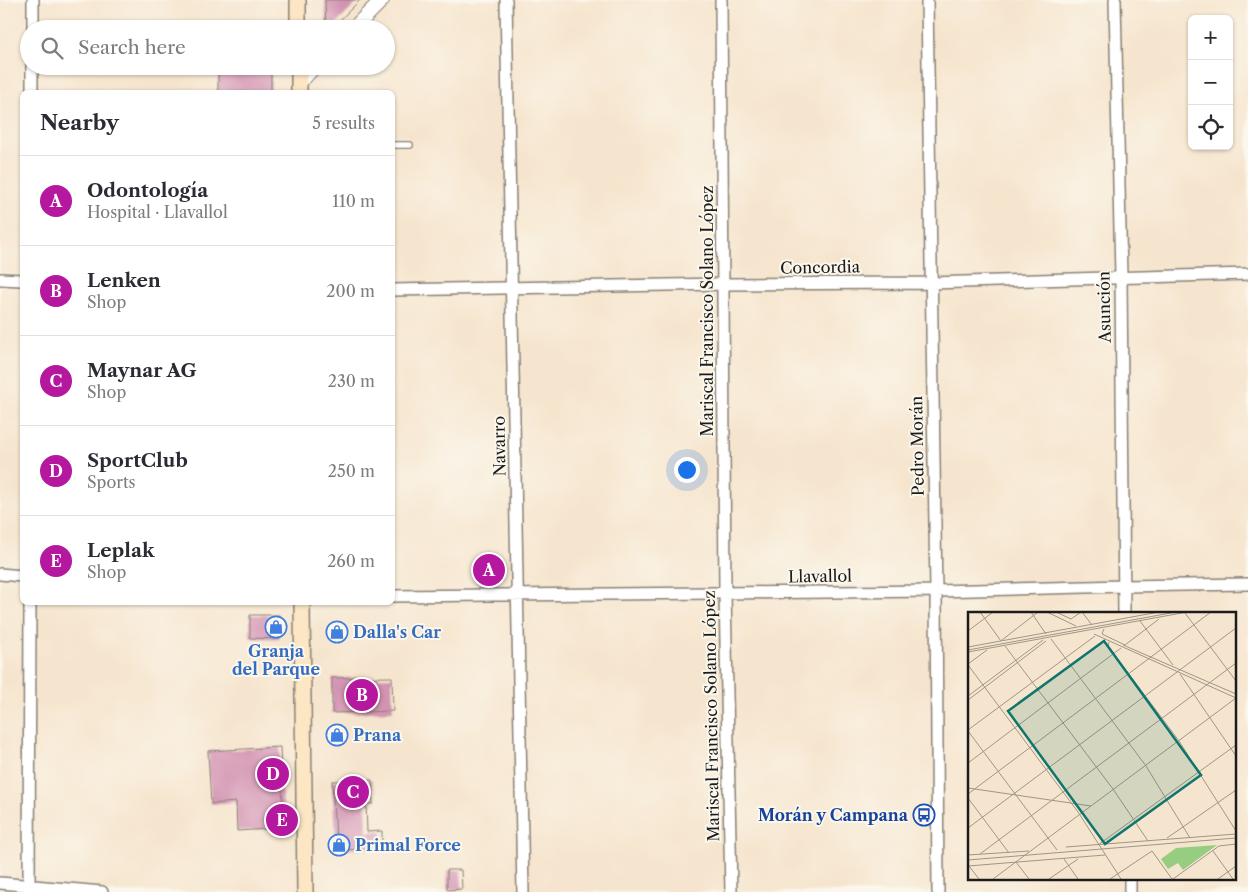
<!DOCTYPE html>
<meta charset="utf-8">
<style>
:root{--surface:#fff;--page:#f7f7f7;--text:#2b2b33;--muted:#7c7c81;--line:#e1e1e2;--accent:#b5179e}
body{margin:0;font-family:"Libre Caslon Text",serif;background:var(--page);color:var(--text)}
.controls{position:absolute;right:15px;top:15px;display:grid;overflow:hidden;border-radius:8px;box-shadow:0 1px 4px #0004}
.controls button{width:45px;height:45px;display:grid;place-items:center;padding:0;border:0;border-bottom:1px solid var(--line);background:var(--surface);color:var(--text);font:25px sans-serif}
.you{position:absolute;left:686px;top:469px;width:18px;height:18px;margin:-12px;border:4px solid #fff;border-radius:50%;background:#1a73e8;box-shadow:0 0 0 8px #1a73e833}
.badge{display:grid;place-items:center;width:32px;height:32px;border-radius:50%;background:var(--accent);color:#fff;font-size:16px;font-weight:700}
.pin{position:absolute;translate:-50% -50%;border:2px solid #fff;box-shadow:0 1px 5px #0006}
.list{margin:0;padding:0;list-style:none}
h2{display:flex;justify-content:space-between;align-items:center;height:65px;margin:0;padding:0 20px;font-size:21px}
h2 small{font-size:16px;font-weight:400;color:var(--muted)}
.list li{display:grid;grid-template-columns:32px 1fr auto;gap:15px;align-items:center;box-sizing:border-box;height:90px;padding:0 20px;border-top:1px solid var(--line)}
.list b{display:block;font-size:19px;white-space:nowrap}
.list p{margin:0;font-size:16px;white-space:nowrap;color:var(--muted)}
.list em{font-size:16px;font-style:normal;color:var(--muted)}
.icon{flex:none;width:28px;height:28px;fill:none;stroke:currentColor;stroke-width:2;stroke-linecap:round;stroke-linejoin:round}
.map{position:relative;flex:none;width:1248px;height:892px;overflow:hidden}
.search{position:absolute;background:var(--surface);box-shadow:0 1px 4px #0004;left:20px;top:20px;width:375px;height:55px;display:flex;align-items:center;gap:12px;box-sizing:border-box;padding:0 18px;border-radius:28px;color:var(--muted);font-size:19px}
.panel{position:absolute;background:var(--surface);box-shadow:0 1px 4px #0004;left:20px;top:90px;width:375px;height:515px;border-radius:8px}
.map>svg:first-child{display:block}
.building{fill:#d393b2}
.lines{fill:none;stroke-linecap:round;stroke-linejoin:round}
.service-casing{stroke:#898075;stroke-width:8}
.minor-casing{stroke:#898075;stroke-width:14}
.tertiary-casing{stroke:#898075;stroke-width:16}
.secondary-casing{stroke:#898075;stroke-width:18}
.service{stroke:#fff;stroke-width:5.5}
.minor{stroke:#fff;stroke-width:11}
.tertiary{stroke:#fff;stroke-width:14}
.secondary{stroke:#fce6c4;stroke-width:15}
.labels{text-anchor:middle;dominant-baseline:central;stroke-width:4;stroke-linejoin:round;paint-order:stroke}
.street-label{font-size:16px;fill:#1c1c1c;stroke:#fbf7ec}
.shop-label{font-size:16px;font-weight:bold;fill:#366cbe;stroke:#fbf7ec;text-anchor:start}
.transit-label{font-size:16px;font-weight:bold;fill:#164399;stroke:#fbf7ec;text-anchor:end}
.inset-road{fill:none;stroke:#9f9587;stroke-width:1}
.view{fill:#0f766e;fill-opacity:0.15;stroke:#0f766e;stroke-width:2.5}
.inset-edge{fill:none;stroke:#1c1c1c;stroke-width:2.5}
</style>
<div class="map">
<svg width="1248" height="892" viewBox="0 0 1248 892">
<rect width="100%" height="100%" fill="#fbf7ec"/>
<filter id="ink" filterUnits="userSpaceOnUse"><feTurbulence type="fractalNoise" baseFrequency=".02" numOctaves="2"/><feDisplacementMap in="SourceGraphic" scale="10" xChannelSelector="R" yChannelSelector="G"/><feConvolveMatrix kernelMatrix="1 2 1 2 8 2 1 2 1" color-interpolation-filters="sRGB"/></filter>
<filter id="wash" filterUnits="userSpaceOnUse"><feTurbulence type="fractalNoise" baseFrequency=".0096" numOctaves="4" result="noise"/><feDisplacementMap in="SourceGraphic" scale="20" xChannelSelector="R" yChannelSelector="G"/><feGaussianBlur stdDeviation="1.12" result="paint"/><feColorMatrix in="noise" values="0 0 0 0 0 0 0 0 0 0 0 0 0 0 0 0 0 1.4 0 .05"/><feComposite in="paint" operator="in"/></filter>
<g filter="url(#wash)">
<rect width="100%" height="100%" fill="#f6e5ce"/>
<g id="blocks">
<!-- building -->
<path class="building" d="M 325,0 L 360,0 L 331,29 L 326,29 Z
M 218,66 L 271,66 L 271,92 L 218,92 Z
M 476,565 L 502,565 L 503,575 L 494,582 L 476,583 Z
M 250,615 L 279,615 L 279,639 L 250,638 Z
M 392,677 L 393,711 L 332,713 L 332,678 Z
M 280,747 L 284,828 L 237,831 L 236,802 L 211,804 L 208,751 Z
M 372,780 L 373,804 L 366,804 L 367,832 L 382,831 L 382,843 L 370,843 L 370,849 L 336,850 L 335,818 L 334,818 L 332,781 Z
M 447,870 L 461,870 L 462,889 L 447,890 Z"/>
</g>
</g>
<g filter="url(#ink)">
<use href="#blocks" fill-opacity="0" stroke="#898075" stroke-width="1"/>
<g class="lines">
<!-- service casing -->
<g class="service-casing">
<path id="service" d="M 392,145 L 410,145"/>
</g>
<!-- minor casing -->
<g class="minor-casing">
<path id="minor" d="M 506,0 C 511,297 518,595 523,892
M 721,0 L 725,593 L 731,892
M 927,0 L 936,591 L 938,892
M 1115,0 L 1121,277 L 1124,613
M 33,29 L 33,0
M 32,92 L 32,66
M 0,279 L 22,280
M 392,290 L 723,284 L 930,283 L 1248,274
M 0,574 L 22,576
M 392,596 L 936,591 L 1123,586 L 1248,584
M 1130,878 L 1130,892
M 0,883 L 102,892
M 29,892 L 30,602"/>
</g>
<!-- tertiary casing -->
<g class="tertiary-casing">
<path id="tertiary" d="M 353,29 L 382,0
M 299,83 L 315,66"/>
</g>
<!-- secondary casing -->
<g class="secondary-casing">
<path id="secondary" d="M 298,0 L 298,29
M 299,66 L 299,92
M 302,602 L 305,892"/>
</g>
<!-- service -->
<use href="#service" class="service"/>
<!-- minor -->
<use href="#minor" class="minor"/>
<!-- tertiary -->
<use href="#tertiary" class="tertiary"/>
<!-- secondary -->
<use href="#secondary" class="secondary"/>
</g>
</g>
<!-- icons -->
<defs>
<g id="shop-ring" transform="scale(1.125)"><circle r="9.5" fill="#fbf7ec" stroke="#3f7fe0" stroke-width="1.5"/><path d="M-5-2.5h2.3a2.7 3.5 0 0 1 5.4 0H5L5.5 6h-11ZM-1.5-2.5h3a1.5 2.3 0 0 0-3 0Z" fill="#3f7fe0"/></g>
<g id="bus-ring" transform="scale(1.125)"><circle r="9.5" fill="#fbf7ec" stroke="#1a4fb4" stroke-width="1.5"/><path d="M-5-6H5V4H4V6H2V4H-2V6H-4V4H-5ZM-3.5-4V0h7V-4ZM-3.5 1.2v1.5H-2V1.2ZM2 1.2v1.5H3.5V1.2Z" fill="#1a4fb4"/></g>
</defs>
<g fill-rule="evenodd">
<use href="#shop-ring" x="276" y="627"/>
<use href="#shop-ring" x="337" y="632"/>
<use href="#shop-ring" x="337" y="735"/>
<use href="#bus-ring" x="924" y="815"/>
<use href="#shop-ring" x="339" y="845"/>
</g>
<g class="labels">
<!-- street labels -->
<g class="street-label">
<text transform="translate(820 267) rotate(-1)">Concordia</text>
<text transform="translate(1104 307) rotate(-91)">Asunción</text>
<text transform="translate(707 311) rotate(-90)">Mariscal Francisco Solano López</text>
<text transform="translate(499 446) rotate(-91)">Navarro</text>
<text transform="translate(917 446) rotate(-91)">Pedro Morán</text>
<text transform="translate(820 576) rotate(-1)">Llavallol</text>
<text transform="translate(711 716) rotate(-91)">Mariscal Francisco Solano López</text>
</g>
<!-- shop labels -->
<g class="shop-label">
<text x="353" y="632">Dalla's Car</text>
<text x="276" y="651" text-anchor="middle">Granja<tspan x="276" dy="18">del Parque</tspan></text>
<text x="353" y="735">Prana</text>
<text x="355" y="845">Primal Force</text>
</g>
<!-- transit labels -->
<g class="transit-label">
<text x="908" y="815">Morán y Campana</text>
</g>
</g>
<!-- overview -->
<g transform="translate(968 612)">
<rect width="268" height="268" fill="#f6e5ce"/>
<path d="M 249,233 L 215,258 L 210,251 L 200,257 L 193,247 L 208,236 Z" fill="#96cd80"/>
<path class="inset-road" d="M 12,0 L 33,29M 63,0 L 78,22M 79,0 L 108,14M 88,0 L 103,7 L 113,0M 114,0 L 124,13M 217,1 L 268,69M 172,9 L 205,53M 136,17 L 134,22 L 157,33 L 191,7M 0,19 L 25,0M 126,22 L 268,86M 83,27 L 178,154 L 222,226M 34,28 L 70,0M 141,30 L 140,34 L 211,129 L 268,219M 155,33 L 268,82M 37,34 L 145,177 L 180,229M 0,35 L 191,0M 0,38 L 208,0M 0,40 L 219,0M 0,52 L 19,38M 0,53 L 110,200 L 153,267M 212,62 L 268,144M 0,84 L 75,28M 0,88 L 78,29M 0,118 L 127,24M 0,119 L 89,238M 0,151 L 153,36M 0,176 L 123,194M 0,182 L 243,0M 0,186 L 41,241M 0,216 L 268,16M 199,226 L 268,178M 130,233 L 268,133M 98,235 L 268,222M 245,239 L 265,267M 12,242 L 268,51M 0,243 L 61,239M 96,247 L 110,267M 0,248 L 268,226M 48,250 L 61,267M 0,254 L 137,243M 1,254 L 11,267M 25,267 L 268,86M 81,267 L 110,247M 142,267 L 184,239 L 204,267M 205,267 L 251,234 L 268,232M 250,267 L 268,254"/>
<path class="view" d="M 136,29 L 233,163 L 137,232 L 40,99 Z"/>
<rect width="268" height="268" class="inset-edge"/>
</g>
</svg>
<div class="controls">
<button>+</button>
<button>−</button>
<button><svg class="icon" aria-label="locate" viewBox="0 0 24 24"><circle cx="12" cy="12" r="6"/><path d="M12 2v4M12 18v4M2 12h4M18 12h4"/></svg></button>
</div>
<div class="you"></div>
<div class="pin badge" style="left:489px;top:570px">A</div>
<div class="pin badge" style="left:362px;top:695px">B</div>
<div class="pin badge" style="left:353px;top:792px">C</div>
<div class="pin badge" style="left:273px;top:774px">D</div>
<div class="pin badge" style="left:282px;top:820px">E</div>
<div class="search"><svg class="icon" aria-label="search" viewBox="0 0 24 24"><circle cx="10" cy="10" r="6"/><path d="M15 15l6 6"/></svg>Search here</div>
<section class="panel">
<h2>Nearby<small>5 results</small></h2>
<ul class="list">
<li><span class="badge">A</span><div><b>Odontología</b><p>Hospital · Llavallol</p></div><em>110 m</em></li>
<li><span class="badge">B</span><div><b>Lenken</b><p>Shop</p></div><em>200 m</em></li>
<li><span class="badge">C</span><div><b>Maynar AG</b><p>Shop</p></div><em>230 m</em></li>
<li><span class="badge">D</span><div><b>SportClub</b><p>Sports</p></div><em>250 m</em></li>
<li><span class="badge">E</span><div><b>Leplak</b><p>Shop</p></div><em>260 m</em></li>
</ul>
</section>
</div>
